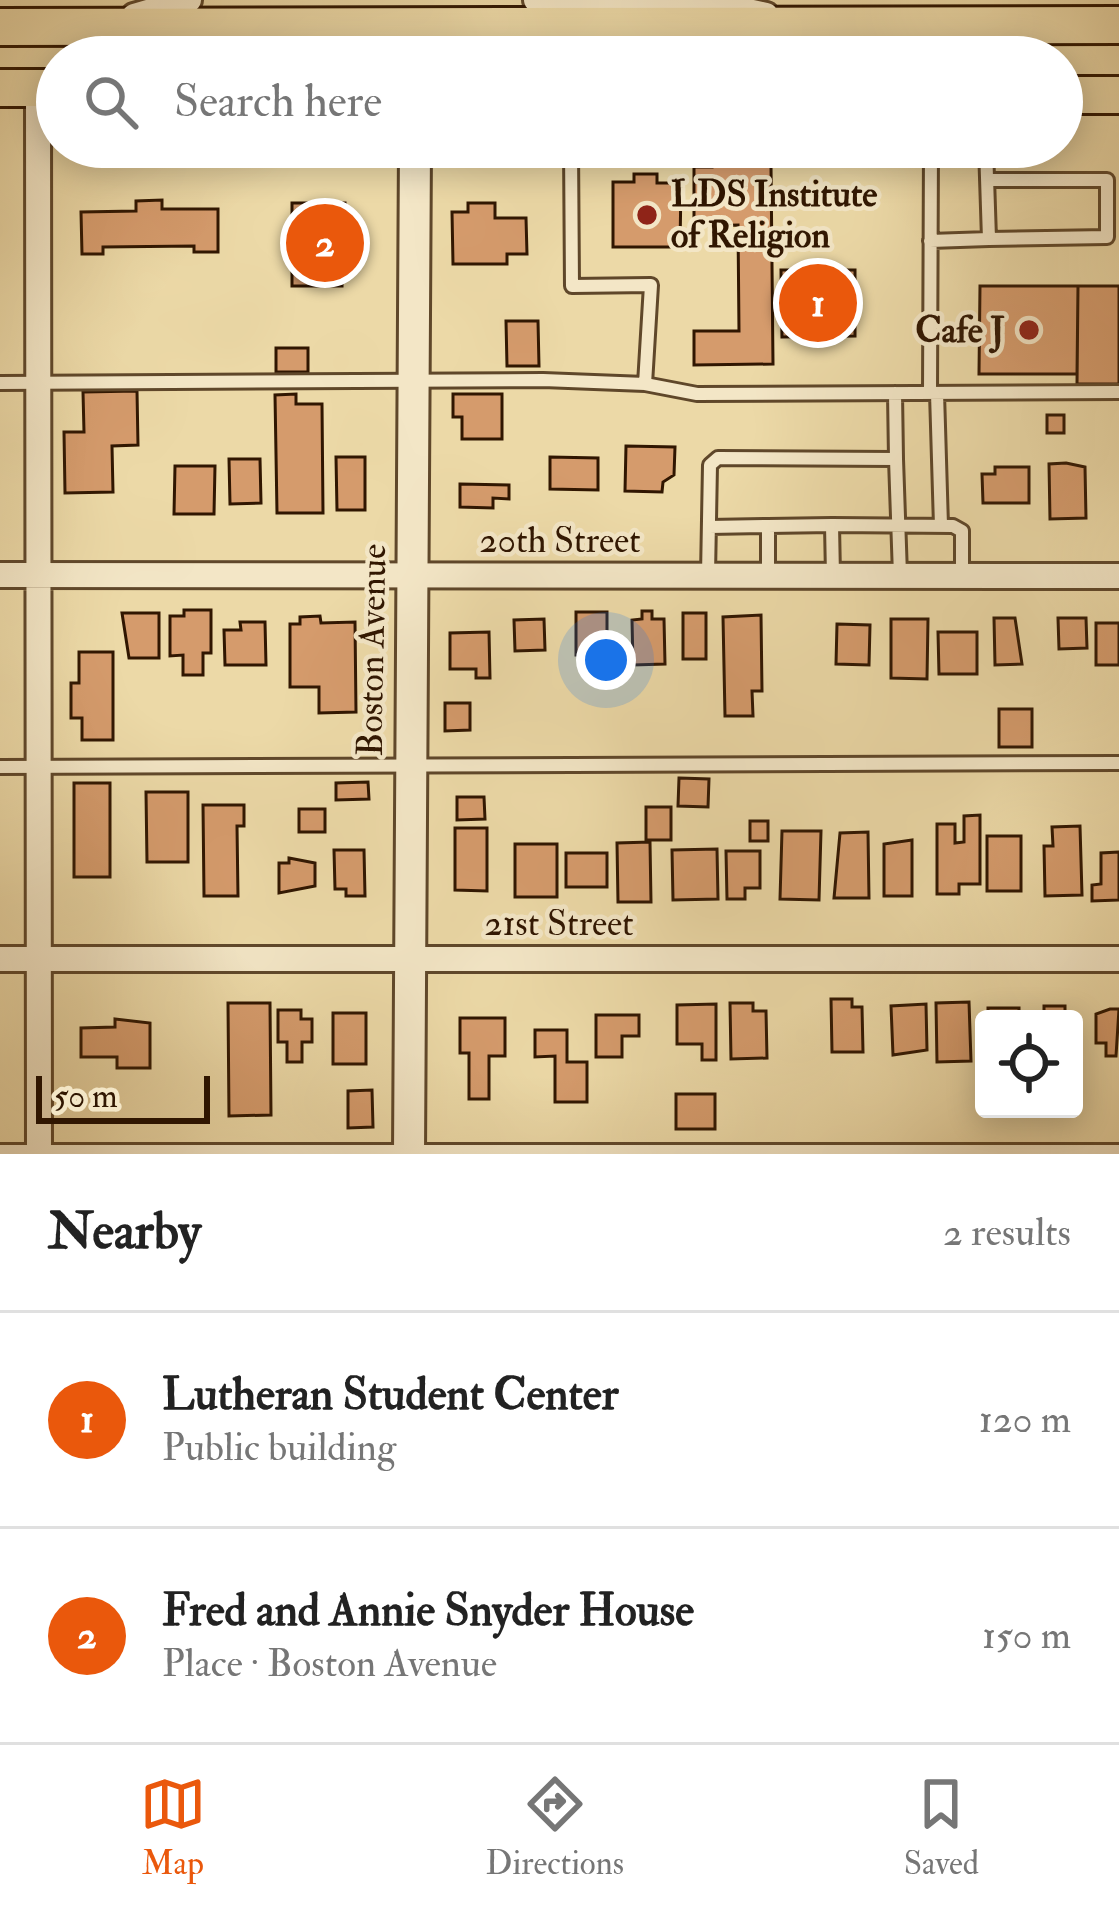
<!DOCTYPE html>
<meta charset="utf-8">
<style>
:root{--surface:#fff;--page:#f6f6f6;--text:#222;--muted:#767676;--line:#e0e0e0;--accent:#ea580c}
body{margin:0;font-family:"IM FELL Double Pica",serif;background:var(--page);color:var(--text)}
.controls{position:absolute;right:36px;bottom:36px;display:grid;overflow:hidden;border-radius:12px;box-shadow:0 6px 30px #0003}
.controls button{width:108px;height:108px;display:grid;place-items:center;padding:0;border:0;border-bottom:3px solid var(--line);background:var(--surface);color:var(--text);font:60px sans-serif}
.scale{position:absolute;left:36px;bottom:30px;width:174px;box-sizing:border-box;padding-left:12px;border:6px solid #301601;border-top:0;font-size:33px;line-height:42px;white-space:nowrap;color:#301601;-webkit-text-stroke:9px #f3e6c6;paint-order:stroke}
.you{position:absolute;left:606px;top:660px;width:42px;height:42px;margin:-30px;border:9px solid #fff;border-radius:50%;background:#1a73e8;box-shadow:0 0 0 18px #1a73e833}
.badge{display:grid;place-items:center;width:78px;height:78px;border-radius:50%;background:var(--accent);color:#fff;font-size:39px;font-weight:700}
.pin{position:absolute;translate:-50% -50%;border:6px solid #fff;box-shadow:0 3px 12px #0006}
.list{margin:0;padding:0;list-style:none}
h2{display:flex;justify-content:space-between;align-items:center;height:156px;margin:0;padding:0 48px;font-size:51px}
h2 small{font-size:39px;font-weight:400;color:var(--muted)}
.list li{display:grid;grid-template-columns:78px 1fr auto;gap:36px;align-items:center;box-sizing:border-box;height:216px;padding:0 48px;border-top:3px solid var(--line)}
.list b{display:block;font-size:45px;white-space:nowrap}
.list p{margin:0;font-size:39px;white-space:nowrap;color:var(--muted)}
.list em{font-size:39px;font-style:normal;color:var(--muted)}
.icon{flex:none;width:66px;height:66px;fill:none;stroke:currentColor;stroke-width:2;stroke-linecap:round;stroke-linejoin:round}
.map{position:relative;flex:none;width:1119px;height:1154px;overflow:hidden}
.search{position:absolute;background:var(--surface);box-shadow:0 6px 30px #0003;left:36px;right:36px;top:36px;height:132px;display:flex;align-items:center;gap:30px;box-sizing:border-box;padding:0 42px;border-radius:66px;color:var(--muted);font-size:45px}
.sheet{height:588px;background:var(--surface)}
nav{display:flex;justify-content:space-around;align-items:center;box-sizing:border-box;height:168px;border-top:3px solid var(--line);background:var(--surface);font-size:33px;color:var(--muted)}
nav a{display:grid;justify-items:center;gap:6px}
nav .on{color:var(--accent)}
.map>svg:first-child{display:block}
.building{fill:#d59b6c;stroke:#301601;stroke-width:3}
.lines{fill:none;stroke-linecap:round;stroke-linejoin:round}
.service-casing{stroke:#5f472a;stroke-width:18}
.minor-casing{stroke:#5f472a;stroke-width:30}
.tertiary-casing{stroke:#5f472a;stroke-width:36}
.primary-casing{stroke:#301601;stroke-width:42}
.service{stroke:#f3e6c6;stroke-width:12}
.minor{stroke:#f3e6c6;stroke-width:24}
.tertiary{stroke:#f3e6c6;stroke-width:30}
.primary{stroke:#ecd9a7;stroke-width:36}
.poi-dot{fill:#8f2418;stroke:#f3e6c6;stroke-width:4.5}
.labels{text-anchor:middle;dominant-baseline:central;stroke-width:9;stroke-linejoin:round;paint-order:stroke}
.poi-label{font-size:36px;font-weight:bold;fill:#301601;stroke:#f3e6c6;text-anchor:start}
.street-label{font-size:36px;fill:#301601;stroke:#f3e6c6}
</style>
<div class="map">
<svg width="1119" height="1154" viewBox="0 0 1119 1154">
<rect width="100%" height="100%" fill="#ecd9a7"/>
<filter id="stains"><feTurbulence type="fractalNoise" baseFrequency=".00167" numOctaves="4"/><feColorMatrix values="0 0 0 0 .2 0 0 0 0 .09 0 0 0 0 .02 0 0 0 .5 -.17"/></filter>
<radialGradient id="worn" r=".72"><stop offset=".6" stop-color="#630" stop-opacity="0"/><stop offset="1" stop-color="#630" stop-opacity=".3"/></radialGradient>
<!-- building -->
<path class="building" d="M 712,160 L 754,160 L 754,166 L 771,166 L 773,364 L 694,365 L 694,331 L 739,331 L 738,225 L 694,226 L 694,167 L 712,167 Z
M 634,174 L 657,174 L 657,183 L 681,183 L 680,247 L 613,247 L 613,182 L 634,182 Z
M 162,200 L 162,209 L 218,209 L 218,252 L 194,252 L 194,246 L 103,247 L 103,254 L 82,254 L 81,212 L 136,211 L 136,201 Z
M 292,203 L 345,203 L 345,220 L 357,220 L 357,267 L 342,267 L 342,286 L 292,286 Z
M 468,203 L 495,203 L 495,218 L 526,218 L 527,254 L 507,254 L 507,264 L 453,264 L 452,212 L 468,212 Z
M 781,270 L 855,270 L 855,336 L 782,337 Z
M 980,286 L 1078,286 L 1077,374 L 979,374 Z
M 1078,286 L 1119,286 L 1119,384 L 1077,384 Z
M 506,321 L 538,321 L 539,366 L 507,366 Z
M 276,348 L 308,348 L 308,372 L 276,372 Z
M 137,391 L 138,445 L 112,446 L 113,492 L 65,493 L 64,432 L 84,432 L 83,392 Z
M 296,394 L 296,404 L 322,404 L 323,513 L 277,513 L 275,395 Z
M 453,394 L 502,394 L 502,439 L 462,439 L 462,417 L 453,417 Z
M 1047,415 L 1064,415 L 1064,433 L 1047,433 Z
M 626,446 L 675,447 L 674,475 L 663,482 L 662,492 L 625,491 Z
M 336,457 L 365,457 L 365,510 L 337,510 Z
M 550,457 L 598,458 L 598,490 L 550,489 Z
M 229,459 L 260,459 L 261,503 L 230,504 Z
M 1066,463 L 1085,467 L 1086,518 L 1050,519 L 1049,464 Z
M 175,466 L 215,466 L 214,514 L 174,514 Z
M 995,467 L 1029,467 L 1029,503 L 983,503 L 982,474 L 995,474 Z
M 460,484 L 509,485 L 509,499 L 493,498 L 493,508 L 460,507 Z
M 184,610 L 211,610 L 211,653 L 203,653 L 203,675 L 183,675 L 183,655 L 170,656 L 170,616 L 184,616 Z
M 642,611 L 652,611 L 652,619 L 664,619 L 665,664 L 633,665 L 632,620 L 642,619 Z
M 576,612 L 607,612 L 607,655 L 576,655 Z
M 122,613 L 159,613 L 159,658 L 129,658 Z
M 683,613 L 706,613 L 706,659 L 683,659 Z
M 761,615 L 762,691 L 752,691 L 753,716 L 725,716 L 723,617 Z
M 320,616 L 321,623 L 355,622 L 356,712 L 319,713 L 319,687 L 290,687 L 290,624 L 300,624 L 300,617 Z
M 994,618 L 1015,618 L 1022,664 L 995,665 Z
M 1058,618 L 1086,618 L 1087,648 L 1059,649 Z
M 544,619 L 545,650 L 515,651 L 514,620 Z
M 891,619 L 928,619 L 927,679 L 891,678 Z
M 240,622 L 265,622 L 266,665 L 225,665 L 224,630 L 241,630 Z
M 1096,623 L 1119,623 L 1119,665 L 1096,665 Z
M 837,624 L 870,625 L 869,665 L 836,664 Z
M 489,632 L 490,678 L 476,678 L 476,669 L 450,669 L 450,633 Z
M 938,632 L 977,632 L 977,674 L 939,674 Z
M 79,652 L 113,652 L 113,740 L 82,740 L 82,718 L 71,718 L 71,683 L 79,683 Z
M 445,703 L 470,703 L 470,730 L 445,731 Z
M 999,709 L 1032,709 L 1032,747 L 999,747 Z
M 679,778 L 709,779 L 708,807 L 678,806 Z
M 368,782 L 369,799 L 336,800 L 336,783 Z
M 74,783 L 110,783 L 110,877 L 74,877 Z
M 146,792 L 188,792 L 188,862 L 147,862 Z
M 457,797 L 484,797 L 485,819 L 457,820 Z
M 203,805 L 244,805 L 244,826 L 237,826 L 238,896 L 204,896 Z
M 646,807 L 671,807 L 671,840 L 646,840 Z
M 299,809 L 325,809 L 325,832 L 299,832 Z
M 980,815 L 980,884 L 959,884 L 959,894 L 937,894 L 937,824 L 955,824 L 955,843 L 964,842 L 964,816 Z
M 750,821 L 768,821 L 768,841 L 750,841 Z
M 1080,826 L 1082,895 L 1045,896 L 1044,846 L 1053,846 L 1052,827 Z
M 455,828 L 487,828 L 487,891 L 455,890 Z
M 782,831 L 821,831 L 819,900 L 780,899 Z
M 868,832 L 869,898 L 834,898 L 840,833 Z
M 987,836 L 1021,836 L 1021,891 L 987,891 Z
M 912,840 L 912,896 L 884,896 L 884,844 Z
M 650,842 L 651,902 L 618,902 L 617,843 Z
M 515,844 L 557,844 L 557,897 L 515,897 Z
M 717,849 L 718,899 L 673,900 L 672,850 Z
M 334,850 L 364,850 L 365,896 L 346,896 L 346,889 L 335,889 Z
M 726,851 L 760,851 L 760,888 L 745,888 L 745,899 L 727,899 Z
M 1119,852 L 1119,900 L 1092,901 L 1092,885 L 1101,884 L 1101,853 Z
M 566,853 L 607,853 L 607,887 L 566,887 Z
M 289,858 L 315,863 L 315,886 L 279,893 L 279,863 L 289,863 Z
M 831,999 L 852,999 L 852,1007 L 862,1007 L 863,1052 L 832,1052 Z
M 969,1002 L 971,1061 L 937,1062 L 936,1003 Z
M 228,1003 L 270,1003 L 271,1115 L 229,1116 Z
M 730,1003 L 753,1003 L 753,1011 L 766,1011 L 767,1058 L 731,1059 Z
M 716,1004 L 716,1060 L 702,1060 L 702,1044 L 677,1044 L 677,1005 Z
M 926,1004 L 927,1050 L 893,1055 L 891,1006 Z
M 1044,1006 L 1065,1006 L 1065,1019 L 1044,1019 Z
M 988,1008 L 1019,1008 L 1019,1019 L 988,1019 Z
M 1110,1009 L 1119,1009 L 1116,1056 L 1106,1056 L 1106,1043 L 1096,1043 L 1096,1014 Z
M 278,1010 L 301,1010 L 301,1019 L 312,1019 L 312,1042 L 302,1042 L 302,1062 L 287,1062 L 287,1042 L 278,1042 Z
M 333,1013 L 366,1013 L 366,1064 L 333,1064 Z
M 596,1015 L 639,1015 L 639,1036 L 622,1036 L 622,1057 L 596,1057 Z
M 460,1018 L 505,1018 L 505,1056 L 489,1056 L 489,1099 L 469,1099 L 469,1053 L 460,1053 Z
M 115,1019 L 150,1023 L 150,1068 L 117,1068 L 117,1057 L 81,1057 L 81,1028 L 115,1027 Z
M 535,1030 L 567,1030 L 567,1062 L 587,1062 L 587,1102 L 555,1102 L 555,1056 L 535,1057 Z
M 372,1090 L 373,1127 L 348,1128 L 348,1091 Z
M 676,1094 L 715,1094 L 715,1129 L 676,1129 Z"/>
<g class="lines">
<!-- service casing -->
<g class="service-casing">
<path id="service" d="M 571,147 L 572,286 L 651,285 L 645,384
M 986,147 L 989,239 L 1107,237 L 1107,180 L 987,180
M 930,241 L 989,239
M 0,383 L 543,380 L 645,384 L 697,394 L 1119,392
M 930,393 L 931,147
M 937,393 L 941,526
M 896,459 L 900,575
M 832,525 L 953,526 L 962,531 L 962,576
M 709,527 L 768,526
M 708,575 L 710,465 L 718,458 L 896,459 L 895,393
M 768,575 L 768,526 L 832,525 L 833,576
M 0,767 L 1119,763
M 0,1151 L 1119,1151"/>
</g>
<!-- minor casing -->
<g class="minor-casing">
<path id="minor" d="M 536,0 L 716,4 L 766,15
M 134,16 L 189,0
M 38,88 L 39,1154
M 0,575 L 1119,576
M 0,959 L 1119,959"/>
</g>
<!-- tertiary casing -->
<g class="tertiary-casing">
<path id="tertiary" d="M 415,27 L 415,57
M 409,1154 L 415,147"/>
</g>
<!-- primary casing -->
<g class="primary-casing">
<path id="primary" d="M 0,27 L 1119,25
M 0,88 L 57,88
M 1062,95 L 1119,95"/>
</g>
<!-- service -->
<use href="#service" class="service"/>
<!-- minor -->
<use href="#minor" class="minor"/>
<!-- tertiary -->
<use href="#tertiary" class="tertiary"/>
<!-- primary -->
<use href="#primary" class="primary"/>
</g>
<!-- markers -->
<g class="poi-dot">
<circle cx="647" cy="215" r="12"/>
<circle cx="1029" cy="330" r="12"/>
</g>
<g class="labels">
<!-- poi labels -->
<g class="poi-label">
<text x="671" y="194">LDS Institute<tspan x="671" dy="41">of Religion</tspan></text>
<text x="1005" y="330" text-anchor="end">Cafe J</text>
</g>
<!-- street labels -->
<g class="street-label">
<text x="560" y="540">20th Street</text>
<text transform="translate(372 650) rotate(-89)">Boston Avenue</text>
<text x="559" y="923">21st Street</text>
</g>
</g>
<rect width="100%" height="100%" filter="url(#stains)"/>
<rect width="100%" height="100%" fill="url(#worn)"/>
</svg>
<div class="controls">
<button><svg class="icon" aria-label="locate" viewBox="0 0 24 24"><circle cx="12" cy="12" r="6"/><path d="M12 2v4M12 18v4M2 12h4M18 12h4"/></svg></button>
</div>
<div class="scale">50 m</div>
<div class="you"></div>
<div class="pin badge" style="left:818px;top:303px">1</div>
<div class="pin badge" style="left:325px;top:243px">2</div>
<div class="search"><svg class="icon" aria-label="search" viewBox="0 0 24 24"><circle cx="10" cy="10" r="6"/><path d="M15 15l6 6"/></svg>Search here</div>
</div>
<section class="sheet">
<h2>Nearby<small>2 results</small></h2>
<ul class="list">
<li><span class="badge">1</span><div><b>Lutheran Student Center</b><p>Public building</p></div><em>120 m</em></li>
<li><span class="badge">2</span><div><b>Fred and Annie Snyder House</b><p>Place · Boston Avenue</p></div><em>150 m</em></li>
</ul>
</section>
<nav>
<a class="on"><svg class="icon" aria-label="map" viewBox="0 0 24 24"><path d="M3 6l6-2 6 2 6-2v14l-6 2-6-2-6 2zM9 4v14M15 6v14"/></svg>Map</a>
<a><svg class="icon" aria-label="directions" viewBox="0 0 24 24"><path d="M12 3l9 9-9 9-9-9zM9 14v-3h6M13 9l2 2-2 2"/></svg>Directions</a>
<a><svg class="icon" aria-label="saved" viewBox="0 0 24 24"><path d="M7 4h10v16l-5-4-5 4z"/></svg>Saved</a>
</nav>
